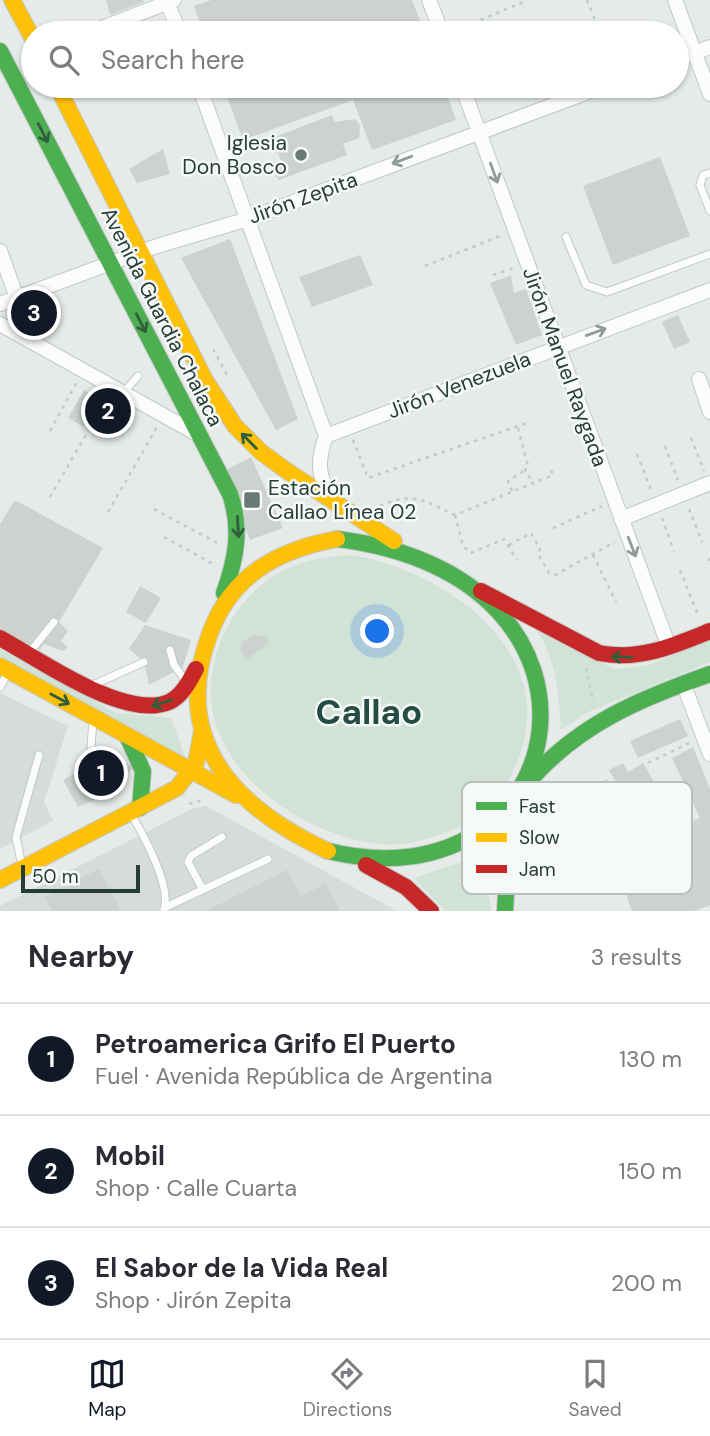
<!DOCTYPE html>
<meta charset="utf-8">
<style>
:root{--surface:#fff;--page:#f7f7f7;--text:#2b2b33;--muted:#7c7c81;--line:#e1e1e2;--accent:#111827}
body{margin:0;font-family:"DM Sans",sans-serif;background:var(--page);color:var(--text)}
.scale{position:absolute;left:21px;bottom:18px;width:119px;box-sizing:border-box;padding-left:7px;border:4px solid #263c37;border-top:0;font-size:19px;line-height:24px;white-space:nowrap;color:#263c37;-webkit-text-stroke:5px #f5f9f7;paint-order:stroke}
.you{position:absolute;left:378px;top:632px;width:24px;height:24px;margin:-18px;border:5px solid #fff;border-radius:50%;background:#1a73e8;box-shadow:0 0 0 10px #1a73e833}
.badge{display:grid;place-items:center;width:46px;height:46px;border-radius:50%;background:var(--accent);color:#fff;font-size:23px;font-weight:700}
.pin{position:absolute;translate:-50% -50%;border:4px solid #fff;box-shadow:0 2px 7px #0006}
.list{margin:0;padding:0;list-style:none}
h2{display:flex;justify-content:space-between;align-items:center;height:91px;margin:0;padding:0 28px;font-size:30px}
h2 small{font-size:23px;font-weight:400;color:var(--muted)}
.list li{display:grid;grid-template-columns:46px 1fr auto;gap:21px;align-items:center;box-sizing:border-box;height:112px;padding:0 28px;border-top:2px solid var(--line)}
.list b{display:block;font-size:26px;white-space:nowrap}
.list p{margin:0;font-size:23px;white-space:nowrap;color:var(--muted)}
.list em{font-size:23px;font-style:normal;color:var(--muted)}
.icon{flex:none;width:38px;height:38px;fill:none;stroke:currentColor;stroke-width:2;stroke-linecap:round;stroke-linejoin:round}
.map{position:relative;flex:none;width:710px;height:911px;overflow:hidden}
.search{position:absolute;background:var(--surface);box-shadow:0 2px 5px #0004;left:21px;right:21px;top:21px;height:77px;display:flex;align-items:center;gap:18px;box-sizing:border-box;padding:0 24px;border-radius:38px;color:var(--muted);font-size:26px}
.sheet{height:427px;background:var(--surface)}
nav{display:flex;justify-content:space-around;align-items:center;box-sizing:border-box;height:98px;border-top:2px solid var(--line);background:var(--surface);font-size:19px;color:var(--muted)}
nav a{display:grid;justify-items:center;gap:4px}
nav .on{color:var(--accent)}
.map>svg:first-child{display:block}
.built{fill:#d5dcd9}
.green{fill:#d1e2d7}
.building{fill:#cdd2d0}
.lines{fill:none;stroke-linecap:round;stroke-linejoin:round}
.lane-casing{stroke:#c3c8c6;stroke-width:9}
.street-casing{stroke:#c3c8c6;stroke-width:16}
.fast-casing{stroke:#c3c9c7;stroke-width:18}
.slow-casing{stroke:#c3c9c7;stroke-width:18}
.jam-casing{stroke:#c3c9c7;stroke-width:18}
.path{stroke:#c3cac7;stroke-width:2.5;stroke-dasharray:3.5 5;stroke-linecap:butt}
.lane{stroke:#fbfcfc;stroke-width:7}
.street{stroke:#fbfcfc;stroke-width:14}
.fast{stroke:#4caf50;stroke-width:16}
.slow{stroke:#ffc107;stroke-width:16}
.jam{stroke:#c62828;stroke-width:16}
.oneway{stroke:#315e3e}
.oneway2{stroke:#909c9a}
.poi-dot{fill:#697975;stroke:#f5f9f7;stroke-width:2.5}
.labels{text-anchor:middle;dominant-baseline:central;stroke-width:5;stroke-linejoin:round;paint-order:stroke}
.poi-label{font-size:21px;fill:#263c37;stroke:#f5f9f7;text-anchor:end}
.street-label{font-size:21px;fill:#263c37;stroke:#f5f9f7}
.town-label{font-size:35px;font-weight:bold;fill:#244c43;stroke:#f5f9f7}
.key{fill:#f5f9f7;stroke:#b7c0bd;stroke-width:2}
.key-label{font-size:19px;fill:#263c37}
</style>
<div class="map">
<svg width="710" height="911" viewBox="0 0 710 911">
<rect width="100%" height="100%" fill="#e6ebe9"/>
<!-- built -->
<path class="built" d="M 0,693 L 68,726 L 44,802 L 53,821 L 0,849 Z
M 206,806 L 397,911 L 0,911 L 0,906 L 194,808 Z"/>
<!-- green -->
<path class="green" d="M 353,555 C 451,573 567,657 514,769 C 502,797 481,819 452,830 C 429,839 405,847 380,844 C 314,837 238,790 216,725 C 198,671 228,602 277,574 C 301,560 326,556 353,555 Z
M 533,625 L 614,669 L 649,665 L 710,640 L 710,662 L 588,712 L 561,730 C 559,693 556,656 533,625 Z
M 0,649 L 116,713 L 171,718 L 185,757 L 0,656 Z
M 497,839 L 488,894 L 492,911 L 445,911 L 414,878 L 476,857 Z"/>
<!-- building -->
<path class="building" d="M 106,0 L 143,0 L 144,2 L 110,15 Z
M 211,0 L 412,0 L 425,33 L 204,33 L 194,6 Z
M 223,86 L 444,86 L 456,120 L 372,150 L 353,100 L 243,140 Z
M 332,115 L 334,122 L 355,119 L 360,125 L 359,138 L 343,144 L 347,155 L 279,180 L 270,169 L 281,161 L 278,153 L 265,150 L 262,142 Z
M 163,149 L 170,174 L 137,183 L 129,169 Z
M 660,157 L 690,236 L 613,265 L 583,186 Z
M 230,239 L 298,419 L 276,430 L 181,258 Z
M 360,255 L 373,285 L 312,307 L 299,277 Z
M 511,275 L 514,293 L 526,289 L 542,335 L 516,345 L 490,283 Z
M 46,301 L 45,332 L 22,318 L 23,309 Z
M 678,315 L 690,342 L 674,349 L 662,322 Z
M 84,390 L 118,408 L 102,437 L 68,418 Z
M 251,457 L 283,528 L 250,540 L 222,472 Z
M 15,500 L 103,548 L 59,622 L 68,631 L 61,641 L 68,647 L 63,651 L 44,644 L 40,650 L 0,630 L 0,524 Z
M 140,586 L 161,598 L 146,623 L 126,612 Z
M 145,625 L 191,640 L 183,667 L 149,685 L 144,662 L 129,649 Z
M 252,635 L 267,636 L 269,643 L 246,660 L 241,650 L 242,643 Z
M 680,719 L 688,736 L 638,758 L 630,741 Z
M 693,747 L 710,789 L 710,905 L 694,911 L 632,911 L 619,875 L 638,867 L 633,853 L 651,844 L 609,770 L 623,763 L 628,772 L 643,763 L 680,827 L 700,818 L 672,758 Z
M 103,750 L 133,767 L 116,791 L 78,807 L 63,780 L 98,759 Z
M 607,779 L 640,836 L 603,857 L 575,806 L 577,797 Z
M 99,869 L 121,911 L 52,911 L 45,897 Z
M 287,870 L 301,896 L 326,883 L 340,911 L 206,911 Z"/>
<g class="lines">
<!-- lane casing -->
<g class="lane-casing">
<path id="lane" d="M 710,173 L 703,175 L 700,185 L 710,211
M 566,237 L 586,285 L 607,292 L 710,254
M 123,393 L 138,376
M 170,650 L 174,665 L 185,680
M 30,652 L 54,622
M 93,685 L 144,662
M 0,687 L 8,672
M 93,721 L 91,746 L 98,759
M 131,814 C 143,834 172,887 164,909
M 22,866 L 16,837 L 39,755
M 203,890 L 188,862 L 191,856 L 222,837
M 166,907 L 268,859"/>
</g>
<!-- street casing -->
<g class="street-casing">
<path id="street" d="M 166,0 L 180,33
M 429,0 L 442,33
M 675,0 L 710,94
M 89,33 L 174,0
M 677,59 L 710,47
M 199,86 L 326,436
M 462,86 L 669,647
M 0,251 L 17,298
M 0,304 L 157,246 L 248,219 L 604,86
M 0,324 L 197,434
M 699,379 L 710,412
M 326,436 L 710,290
M 326,436 C 318,458 316,477 332,496
M 621,519 L 710,483
M 683,683 L 710,754"/>
</g>
<!-- fast casing -->
<g class="fast-casing">
<path id="fast" d="M 0,51 L 230,494 C 242,529 236,559 224,593
M 128,738 L 143,771 L 140,808
M 532,778 C 581,723 642,698 710,674
M 328,851 C 576,911 641,576 337,539
M 505,911 L 509,841 L 520,800"/>
</g>
<!-- slow casing -->
<g class="slow-casing">
<path id="slow" d="M 12,0 L 33,39
M 57,86 L 205,380 L 235,426 L 261,452 L 287,471 L 394,541
M 0,666 L 236,795
M 328,851 C 237,809 170,742 209,636 C 230,576 277,550 337,539
M 0,880 L 177,788 L 196,763 L 202,731"/>
</g>
<!-- jam casing -->
<g class="jam-casing">
<path id="jam" d="M 481,591 L 599,653 C 639,661 673,646 710,631
M 0,638 C 39,659 125,721 169,702 C 182,696 189,682 196,669
M 366,865 L 406,887 L 431,911"/>
</g>
<!-- path -->
<path class="path" d="M 587,0 L 600,33
M 457,30 L 528,0
M 425,266 L 500,236
M 493,275 L 514,268
M 213,349 L 228,377
M 518,428 L 528,466 L 525,470 L 533,483
M 50,431 L 77,382
M 691,438 L 704,471
M 353,440 L 368,478 L 527,423
M 665,446 L 678,480
M 637,454 L 652,492
M 512,491 L 508,481 L 525,470
M 50,497 L 106,400
M 380,506 C 412,491 425,501 455,515 L 553,475 L 551,470
M 154,509 L 219,544
M 689,509 L 702,542
M 108,512 L 157,427
M 455,515 L 463,546 L 471,553 L 504,539 L 517,560
M 662,518 L 674,551
M 553,528 L 602,506
M 164,537 L 213,564
M 509,545 L 531,533 L 540,549 L 538,554 L 549,573 L 555,575 L 615,542
M 593,555 L 616,602
M 709,558 L 710,561
M 680,570 L 698,615
M 586,668 L 593,702
M 648,763 L 691,742
M 189,804 L 203,800
M 533,826 L 554,782"/>
<!-- lane -->
<use href="#lane" class="lane"/>
<!-- street -->
<use href="#street" class="street"/>
<!-- fast -->
<use href="#fast" class="fast"/>
<!-- slow -->
<use href="#slow" class="slow"/>
<!-- jam -->
<use href="#jam" class="jam"/>
</g>
<!-- one-way arrows -->
<defs><path id="oneway-shaft" d="M-6 0H5M1.5-3L5.5 0L1.5 3" fill="none" stroke-width="1.6" stroke-linecap="round" stroke-linejoin="round" transform="scale(1.75)"/></defs>
<g class="oneway">
<use href="#oneway-shaft" transform="translate(43 133) rotate(63)"/>
<use href="#oneway-shaft" transform="translate(141 323) rotate(63)"/>
<use href="#oneway-shaft" transform="translate(249 441) rotate(-135)"/>
<use href="#oneway-shaft" transform="translate(238 527) rotate(87)"/>
<use href="#oneway-shaft" transform="translate(622 657) rotate(-178)"/>
<use href="#oneway-shaft" transform="translate(60 699) rotate(28)"/>
<use href="#oneway-shaft" transform="translate(162 703) rotate(163)"/>
</g>
<g class="oneway2">
<use href="#oneway-shaft" transform="translate(402 160) rotate(159)"/>
<use href="#oneway-shaft" transform="translate(494 173) rotate(70)"/>
<use href="#oneway-shaft" transform="translate(596 332) rotate(-20)"/>
<use href="#oneway-shaft" transform="translate(632 547) rotate(69)"/>
</g>
<!-- markers -->
<g class="poi-dot">
<circle cx="301" cy="155" r="7"/>
<rect x="243" y="491" width="18" height="18" rx="3.5"/>
</g>
<g class="labels">
<!-- poi labels -->
<g class="poi-label">
<text x="287" y="143">Iglesia<tspan x="287" dy="24">Don Bosco</tspan></text>
<text x="268" y="488" text-anchor="start">Estación<tspan x="268" dy="24">Callao Línea 02</tspan></text>
</g>
<!-- street labels -->
<g class="street-label">
<text transform="translate(303 198) rotate(-20)">Jirón Zepita</text>
<text transform="translate(162 317) rotate(63)">Avenida Guardia Chalaca</text>
<text transform="translate(565 367) rotate(70)">Jirón Manuel Raygada</text>
<text transform="translate(459 385) rotate(-21)">Jirón Venezuela</text>
</g>
<!-- town labels -->
<g class="town-label">
<text x="369" y="712">Callao</text>
</g>
</g>
<!-- legend -->
<rect x="462" y="782" width="230" height="112" rx="10" class="key"/>
<rect x="476" y="802" width="31" height="8" fill="#4caf50"/>
<rect x="476" y="833" width="31" height="9" fill="#ffc107"/>
<rect x="476" y="865" width="31" height="8" fill="#c62828"/>
<g class="key-label">
<text x="519" y="813">Fast</text>
<text x="519" y="844">Slow</text>
<text x="519" y="876">Jam</text>
</g>
</svg>
<div class="scale">50 m</div>
<div class="you"></div>
<div class="pin badge" style="left:101px;top:773px">1</div>
<div class="pin badge" style="left:108px;top:411px">2</div>
<div class="pin badge" style="left:34px;top:313px">3</div>
<div class="search"><svg class="icon" aria-label="search" viewBox="0 0 24 24"><circle cx="10" cy="10" r="6"/><path d="M15 15l6 6"/></svg>Search here</div>
</div>
<section class="sheet">
<h2>Nearby<small>3 results</small></h2>
<ul class="list">
<li><span class="badge">1</span><div><b>Petroamerica Grifo El Puerto</b><p>Fuel · Avenida República de Argentina</p></div><em>130 m</em></li>
<li><span class="badge">2</span><div><b>Mobil</b><p>Shop · Calle Cuarta</p></div><em>150 m</em></li>
<li><span class="badge">3</span><div><b>El Sabor de la Vida Real</b><p>Shop · Jirón Zepita</p></div><em>200 m</em></li>
</ul>
</section>
<nav>
<a class="on"><svg class="icon" aria-label="map" viewBox="0 0 24 24"><path d="M3 6l6-2 6 2 6-2v14l-6 2-6-2-6 2zM9 4v14M15 6v14"/></svg>Map</a>
<a><svg class="icon" aria-label="directions" viewBox="0 0 24 24"><path d="M12 3l9 9-9 9-9-9zM9 14v-3h6M13 9l2 2-2 2"/></svg>Directions</a>
<a><svg class="icon" aria-label="saved" viewBox="0 0 24 24"><path d="M7 4h10v16l-5-4-5 4z"/></svg>Saved</a>
</nav>
